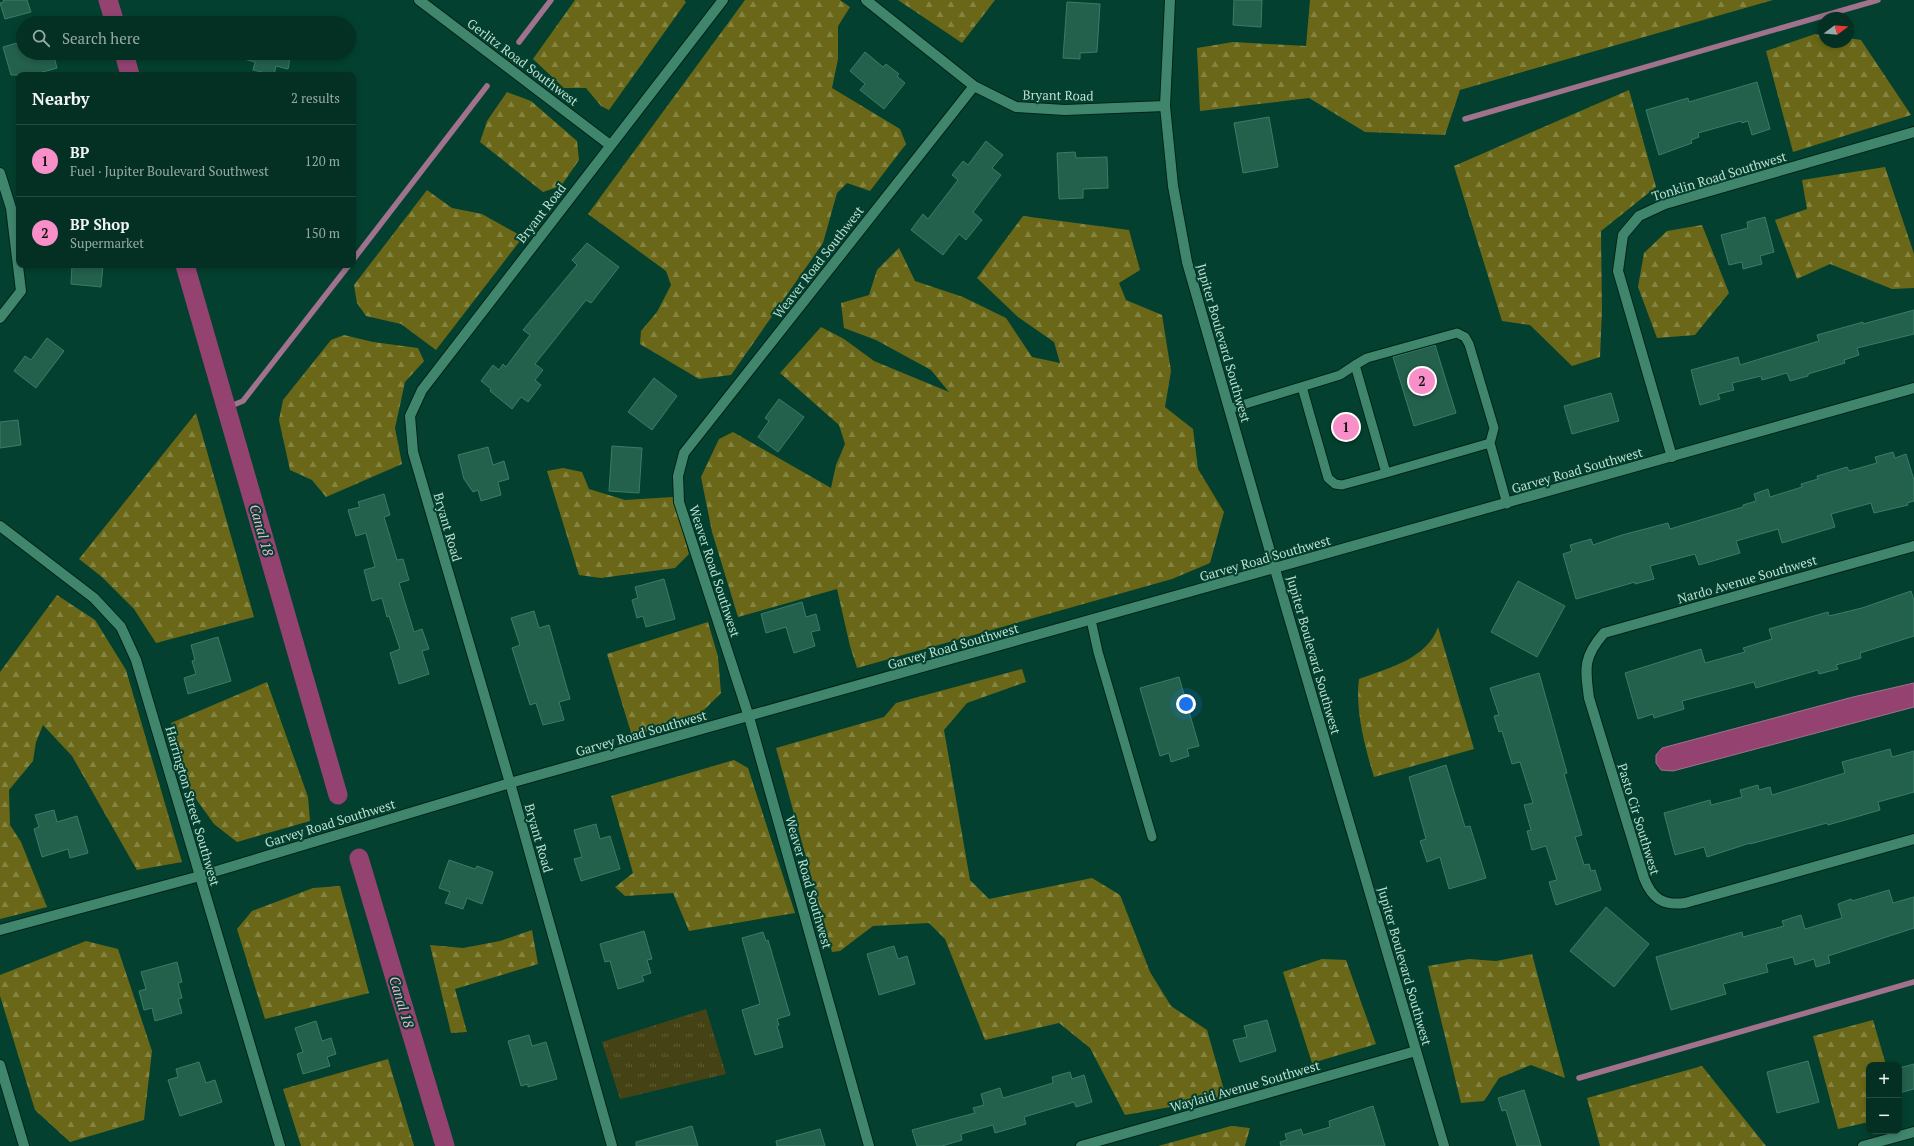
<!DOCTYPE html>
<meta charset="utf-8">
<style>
:root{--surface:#033023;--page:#113c30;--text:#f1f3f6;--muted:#97a9a6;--line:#244b41;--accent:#f98fc8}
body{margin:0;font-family:"PT Serif",serif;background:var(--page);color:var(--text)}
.controls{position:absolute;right:12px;bottom:12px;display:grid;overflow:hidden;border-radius:8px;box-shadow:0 2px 6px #0003}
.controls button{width:36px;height:36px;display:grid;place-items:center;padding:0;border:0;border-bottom:1px solid var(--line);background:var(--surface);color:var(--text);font:20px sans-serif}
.compass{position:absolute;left:1818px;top:12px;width:36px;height:36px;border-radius:50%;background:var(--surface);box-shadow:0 2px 6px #0003;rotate:74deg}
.you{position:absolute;left:1186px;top:704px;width:14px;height:14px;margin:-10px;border:3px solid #fff;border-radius:50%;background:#1a73e8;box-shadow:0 0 0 6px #1a73e833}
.badge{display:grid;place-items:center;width:26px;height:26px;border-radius:50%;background:var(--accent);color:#111;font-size:13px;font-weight:700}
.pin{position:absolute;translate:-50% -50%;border:2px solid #fff;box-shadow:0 1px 4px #0006}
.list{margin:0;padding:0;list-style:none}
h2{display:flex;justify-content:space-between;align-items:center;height:52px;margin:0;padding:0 16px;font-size:17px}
h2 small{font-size:13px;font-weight:400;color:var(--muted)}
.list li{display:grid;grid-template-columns:26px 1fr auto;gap:12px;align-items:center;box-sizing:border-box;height:72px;padding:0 16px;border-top:1px solid var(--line)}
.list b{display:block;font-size:15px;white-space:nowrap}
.list p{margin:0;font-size:13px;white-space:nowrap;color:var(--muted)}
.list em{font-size:13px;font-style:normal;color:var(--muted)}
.icon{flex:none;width:22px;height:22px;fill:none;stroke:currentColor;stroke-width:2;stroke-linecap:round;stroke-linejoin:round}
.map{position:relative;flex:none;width:1914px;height:1146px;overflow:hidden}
.search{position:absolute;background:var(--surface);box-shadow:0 2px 6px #0003;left:16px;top:16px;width:340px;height:44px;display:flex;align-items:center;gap:10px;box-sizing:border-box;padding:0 14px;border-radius:22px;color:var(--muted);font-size:15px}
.panel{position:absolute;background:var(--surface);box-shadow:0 2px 6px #0003;left:16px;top:72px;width:340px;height:196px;border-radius:8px}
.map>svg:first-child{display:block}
.grass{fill:url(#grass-tufts)}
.forest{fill:url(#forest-firs)}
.water{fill:#944371;stroke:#a0728e}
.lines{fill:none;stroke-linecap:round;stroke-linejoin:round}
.stream{stroke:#a0728e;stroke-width:5.5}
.canal{stroke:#944371;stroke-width:19}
.building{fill:#23614c;stroke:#387e65}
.lane-casing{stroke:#002418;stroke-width:11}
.street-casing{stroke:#002418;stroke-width:12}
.secondary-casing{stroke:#002418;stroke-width:12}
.lane{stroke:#40866d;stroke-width:9}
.street{stroke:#40866d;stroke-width:10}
.secondary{stroke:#40866d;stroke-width:10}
.labels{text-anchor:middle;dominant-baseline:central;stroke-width:4;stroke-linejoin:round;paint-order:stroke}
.street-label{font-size:13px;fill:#bddfd0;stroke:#04402f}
.water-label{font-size:14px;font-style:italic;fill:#f4afd2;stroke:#04402f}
</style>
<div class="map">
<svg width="1914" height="1146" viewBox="0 0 1914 1146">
<defs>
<pattern id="grass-tufts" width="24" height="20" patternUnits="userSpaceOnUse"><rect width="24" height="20" fill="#454315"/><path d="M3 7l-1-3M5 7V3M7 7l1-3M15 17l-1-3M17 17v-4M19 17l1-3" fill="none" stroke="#5e5e36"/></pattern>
<pattern id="forest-firs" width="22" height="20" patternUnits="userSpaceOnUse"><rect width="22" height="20" fill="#6a6818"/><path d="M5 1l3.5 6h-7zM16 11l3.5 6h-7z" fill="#848443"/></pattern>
</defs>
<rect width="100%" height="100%" fill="#04402f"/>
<!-- grass -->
<path class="grass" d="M 706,1009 L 726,1074 L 620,1099 L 602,1042 Z"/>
<!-- forest -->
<path class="forest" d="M 575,0 L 684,0 L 686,2 L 609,110 L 601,106 L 586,88 L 564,88 L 533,59 Z
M 745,0 L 840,0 L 850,7 L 838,26 L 838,59 L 832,88 L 900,129 L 906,144 L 870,191 L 847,183 L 837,193 L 823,243 L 731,375 L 699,379 L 640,344 L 641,331 L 657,312 L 671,285 L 666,271 L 588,214 Z
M 898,0 L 995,0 L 962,43 Z
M 1310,0 L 1773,0 L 1460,90 L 1445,135 L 1365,132 L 1309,98 L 1200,111 L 1197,48 L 1233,42 L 1306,46 Z
M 1815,34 L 1824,35 L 1824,42 L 1848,42 L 1848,38 L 1861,40 L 1911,115 L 1793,152 L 1766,51 Z
M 1629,90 L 1656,187 L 1601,231 L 1602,310 L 1600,357 L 1572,366 L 1530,325 L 1502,321 L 1454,166 Z
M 507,92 L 531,101 L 577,141 L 579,160 L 561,186 L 543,192 L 480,142 L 487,121 Z
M 1885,167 L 1914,254 L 1914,288 L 1892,289 L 1830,264 L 1797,279 L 1775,220 L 1807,209 L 1802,180 Z
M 427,190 L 452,208 L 482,214 L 523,237 L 436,350 L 401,324 L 366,316 L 357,303 L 354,285 Z
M 1023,216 L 1129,230 L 1140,270 L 1119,283 L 1126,300 L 1162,315 L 1171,371 L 1165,407 L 1193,429 L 1198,469 L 1224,512 L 1210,563 L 1172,579 L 857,668 L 850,646 L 837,589 L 738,617 L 712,532 L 701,477 L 719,439 L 733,432 L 831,488 L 836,465 L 845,444 L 839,425 L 780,373 L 821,327 L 844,339 L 874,361 L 949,392 L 931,370 L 876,340 L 844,328 L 841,303 L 869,295 L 877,270 L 899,248 L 915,281 L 963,297 L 1006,318 L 1032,357 L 1060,363 L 1054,342 L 1018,317 L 977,278 Z
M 1702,225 L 1729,293 L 1695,335 L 1657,338 L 1638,287 L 1644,253 L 1667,231 Z
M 344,335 L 373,342 L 418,348 L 424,361 L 405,382 L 395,428 L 402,464 L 326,497 L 312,480 L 290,470 L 279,420 L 283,400 L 331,340 Z
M 196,413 L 254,617 L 156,643 L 134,609 L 102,577 L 79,559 Z
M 563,468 L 582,472 L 589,489 L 625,500 L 673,497 L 689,554 L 675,568 L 601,578 L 579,575 L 547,471 Z
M 57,595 L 95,620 L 126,670 L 182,862 L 137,870 L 72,756 L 43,725 L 36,742 L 33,761 L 9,790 L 10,825 L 21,842 L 47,907 L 0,919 L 0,672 Z
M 708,622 L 718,657 L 721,693 L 699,715 L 632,736 L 607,654 Z
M 1438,627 L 1474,749 L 1374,777 C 1365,747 1355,711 1359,679 C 1388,668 1427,659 1438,627 Z
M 1022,669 L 1026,682 L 967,703 L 944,730 L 970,880 L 989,899 L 1092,878 L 1120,895 L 1150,972 L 1171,1006 L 1207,1030 L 1226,1097 L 1125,1115 L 1090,1048 L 1059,1023 L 985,1040 L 945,939 L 929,923 L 873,926 L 840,951 L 832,952 L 776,748 L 884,717 L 896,703 Z
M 267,682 L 308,797 L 310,821 L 237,842 L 214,824 L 191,792 L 171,723 Z
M 734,760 L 748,768 L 795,913 L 689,931 L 673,893 L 625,896 L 615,887 L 633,873 L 611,796 Z
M 340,886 L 369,993 L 265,1019 L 237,929 L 252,911 L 313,888 Z
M 532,930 L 538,964 L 455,989 L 467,1032 L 451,1033 L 430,945 L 463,948 L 500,941 Z
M 86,941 L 118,949 L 152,1051 L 144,1120 L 70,1142 L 35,1110 L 0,996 L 0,975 Z
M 1532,954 L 1565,1078 L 1531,1065 L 1499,1078 L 1484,1101 L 1461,1103 L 1428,966 L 1469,959 L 1496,961 Z
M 1322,959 L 1346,960 L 1376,1044 L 1312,1063 L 1283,972 Z
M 1873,1020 L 1886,1065 L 1869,1065 L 1869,1122 L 1838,1129 L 1813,1036 Z
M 388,1059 L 414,1146 L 301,1146 L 283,1089 Z
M 1702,1066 L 1766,1146 L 1600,1146 L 1587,1098 Z
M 1231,1126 L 1250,1128 L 1245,1146 L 1158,1146 Z"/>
<!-- water -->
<path class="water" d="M 1914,683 L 1914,707 L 1673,771 L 1661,770 L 1656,763 L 1656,755 L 1662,748 L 1853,697 Z"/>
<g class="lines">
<!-- stream -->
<path class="stream" d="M 519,42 L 551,0
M 1465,119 L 1878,0
M 353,260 L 487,86
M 226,408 L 243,401 L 349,265
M 1579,1078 L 1914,982"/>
<!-- canal -->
<path class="canal" d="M 108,0 L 115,23
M 124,53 L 130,75
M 185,265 L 338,795
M 359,858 L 445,1146"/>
</g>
<!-- building -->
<path class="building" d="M 3,0 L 27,0 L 31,12 L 5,19 L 0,3 L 4,2 Z
M 1234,0 L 1262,0 L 1261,27 L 1233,25 Z
M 1067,2 L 1100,4 L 1097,52 L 1080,53 L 1080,59 L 1063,58 Z
M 17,43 L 17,45 L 23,43 L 23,53 L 28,53 L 29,59 L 53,53 L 57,68 L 32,75 L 11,75 L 3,47 Z
M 865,52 L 883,67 L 886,64 L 899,74 L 897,76 L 905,83 L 884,109 L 860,90 L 865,84 L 850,71 Z
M 245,53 L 291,53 L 288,69 L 276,66 L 274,75 L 253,70 L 255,62 L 244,59 Z
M 1757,82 L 1770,129 L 1752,135 L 1748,121 L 1742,123 L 1741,121 L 1698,133 L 1699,137 L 1691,140 L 1692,143 L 1659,155 L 1646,110 L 1688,98 L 1689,102 Z
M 1269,117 L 1278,167 L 1243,173 L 1234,123 Z
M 986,141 L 1003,155 L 992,168 L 1001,175 L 973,212 L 982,220 L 966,240 L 959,234 L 943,255 L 911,230 L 923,214 L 928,219 L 958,180 L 952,175 L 963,161 L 968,165 Z
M 1075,152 L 1076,158 L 1107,157 L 1108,188 L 1083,189 L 1083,198 L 1059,199 L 1057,153 Z
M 1765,217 L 1774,252 L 1760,256 L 1762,264 L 1743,269 L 1742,262 L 1729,265 L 1721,235 L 1748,228 L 1747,222 Z
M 587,243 L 619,267 L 591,303 L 586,300 L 535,364 L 543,370 L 535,380 L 541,385 L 528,402 L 521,397 L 512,409 L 490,391 L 491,389 L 481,381 L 493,365 L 499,370 L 503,364 L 506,367 L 530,335 L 523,330 L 577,265 L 572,260 Z
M 72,265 L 103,265 L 101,287 L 71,284 Z
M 1914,310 L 1914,334 L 1857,348 L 1859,355 L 1844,360 L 1845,363 L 1808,374 L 1808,376 L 1790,381 L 1787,373 L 1762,380 L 1761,376 L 1732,383 L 1734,390 L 1718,394 L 1720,399 L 1700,405 L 1691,370 L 1738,357 L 1740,365 L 1819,341 L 1817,335 L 1863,322 L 1863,324 Z
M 47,338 L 64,351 L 36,388 L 14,371 L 25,356 L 31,360 Z
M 1435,345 L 1456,413 L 1414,426 L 1393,357 Z
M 654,378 L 677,396 L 652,430 L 628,412 Z
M 1611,393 L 1619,421 L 1572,434 L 1564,406 Z
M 779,399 L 804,417 L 778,452 L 758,437 L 769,421 L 765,418 Z
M 18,420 L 21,445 L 0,448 L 0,422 Z
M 612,446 L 642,448 L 639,493 L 609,491 Z
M 488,447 L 493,465 L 504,461 L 509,479 L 498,482 L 501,495 L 481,501 L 478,490 L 473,492 L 464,479 L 458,455 Z
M 1893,452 L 1895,458 L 1906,454 L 1914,480 L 1914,501 L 1907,503 L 1908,505 L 1874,513 L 1871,503 L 1831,514 L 1835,527 L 1782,543 L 1778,529 L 1736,541 L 1740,553 L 1699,565 L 1695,554 L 1650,566 L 1654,579 L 1635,584 L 1635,582 L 1576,599 L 1563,554 L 1572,551 L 1570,545 L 1591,539 L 1593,545 L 1622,535 L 1668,523 L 1670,529 L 1743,507 L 1743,505 L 1756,501 L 1754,494 L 1768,489 L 1770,497 L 1802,487 L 1801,484 L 1818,479 L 1817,476 L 1847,467 L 1849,471 L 1877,463 L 1875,457 Z
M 384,494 L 390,515 L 384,517 L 397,560 L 403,559 L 409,580 L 399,583 L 414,632 L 422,629 L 429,649 L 422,651 L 429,674 L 399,684 L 390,653 L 400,649 L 389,616 L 387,617 L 382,598 L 372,601 L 364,570 L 375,567 L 366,533 L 356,536 L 348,510 L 360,507 L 358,502 Z
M 664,579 L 675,619 L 646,627 L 643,616 L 637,618 L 632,600 L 638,598 L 635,587 Z
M 1518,581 L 1565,606 L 1537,657 L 1491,632 Z
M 1911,591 L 1914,600 L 1914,636 L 1860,653 L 1861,658 L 1836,665 L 1838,669 L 1819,674 L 1818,670 L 1756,688 L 1754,682 L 1682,701 L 1684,709 L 1654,718 L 1653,714 L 1638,719 L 1625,673 L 1701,649 L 1705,663 L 1745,652 L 1743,648 L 1772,639 L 1769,629 L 1828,612 L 1829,616 L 1862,608 Z
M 802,602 L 806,617 L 816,614 L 820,630 L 811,632 L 815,646 L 794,653 L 786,627 L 766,633 L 761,614 Z
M 534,611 L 539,628 L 549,625 L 570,699 L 559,702 L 564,720 L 543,725 L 536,703 L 530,705 L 512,648 L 520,645 L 511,618 Z
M 218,637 L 231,681 L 188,694 L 184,678 L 196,674 L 192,661 L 195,660 L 191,645 Z
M 1539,673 L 1567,773 L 1564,774 L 1582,835 L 1575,837 L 1584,865 L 1589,864 L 1591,871 L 1595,870 L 1601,890 L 1556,905 L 1549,882 L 1557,880 L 1546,846 L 1532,850 L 1527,831 L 1531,830 L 1524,805 L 1533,803 L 1520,762 L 1512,764 L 1502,731 L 1499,732 L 1494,716 L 1499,715 L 1490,688 Z
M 1179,677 L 1199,746 L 1187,749 L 1189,756 L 1171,762 L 1169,753 L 1160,756 L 1140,688 Z
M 1890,749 L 1892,757 L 1914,751 L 1914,792 L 1878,802 L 1880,810 L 1828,825 L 1827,823 L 1750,844 L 1750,843 L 1707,857 L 1704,847 L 1675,855 L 1664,813 L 1710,800 L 1711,805 L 1742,797 L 1740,790 L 1758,785 L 1759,790 L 1770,787 L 1772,795 L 1845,773 L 1842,762 Z
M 1446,765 L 1465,827 L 1470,826 L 1486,878 L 1449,889 L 1440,857 L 1427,862 L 1420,841 L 1426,839 L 1409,777 Z
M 54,810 L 57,822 L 77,816 L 88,853 L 70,858 L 68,849 L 42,857 L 34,829 L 39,827 L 35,815 Z
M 596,824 L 600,839 L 610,836 L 620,869 L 581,881 L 574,859 L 582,857 L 574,830 Z
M 449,860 L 475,869 L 477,866 L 493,872 L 482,904 L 467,898 L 463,909 L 445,903 L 450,892 L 439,888 Z
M 1889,890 L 1893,903 L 1914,897 L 1914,928 L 1828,956 L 1830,963 L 1816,967 L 1814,959 L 1795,965 L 1793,957 L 1766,964 L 1768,972 L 1723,984 L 1726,994 L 1671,1010 L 1656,957 L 1742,932 L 1743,937 L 1784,926 L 1782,921 L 1801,915 L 1805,929 L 1842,918 L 1838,904 L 1851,899 L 1852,901 Z
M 1606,907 L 1649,944 L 1614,987 L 1570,951 Z
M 644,931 L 652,959 L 647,960 L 651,973 L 642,976 L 644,981 L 618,989 L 610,961 L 605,962 L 600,944 Z
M 763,932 L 766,941 L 768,940 L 790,1015 L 777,1019 L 779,1025 L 777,1026 L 783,1047 L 755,1055 L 742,1010 L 760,1004 L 742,938 Z
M 894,946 L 898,959 L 907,956 L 915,984 L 879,995 L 867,954 Z
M 177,962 L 182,982 L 178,983 L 182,998 L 178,999 L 182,1013 L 155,1021 L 152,1008 L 144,1010 L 139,991 L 146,989 L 141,972 Z
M 1267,1020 L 1276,1051 L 1240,1062 L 1233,1040 L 1247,1037 L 1244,1026 Z
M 316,1021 L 322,1041 L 331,1038 L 336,1054 L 327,1057 L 330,1066 L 303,1074 L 297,1054 L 303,1052 L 295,1028 Z
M 529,1035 L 532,1046 L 546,1042 L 557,1079 L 528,1087 L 528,1084 L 521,1086 L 508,1041 Z
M 1808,1061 L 1819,1102 L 1777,1113 L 1767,1072 Z
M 199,1062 L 206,1083 L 215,1080 L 222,1102 L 180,1116 L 168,1080 L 178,1077 L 176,1069 Z
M 1914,1064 L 1914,1089 L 1899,1093 L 1899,1068 Z
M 1070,1072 L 1072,1079 L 1084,1075 L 1092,1102 L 1076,1107 L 1074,1102 L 1024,1117 L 1026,1124 L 995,1133 L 993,1125 L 961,1134 L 962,1140 L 942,1146 L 917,1146 L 912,1130 L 975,1113 L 973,1108 L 984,1105 L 981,1094 L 1000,1088 L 1003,1098 L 1017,1094 L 1053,1083 L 1052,1077 Z
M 1524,1090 L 1541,1146 L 1517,1146 L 1506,1110 L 1502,1111 L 1498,1098 Z
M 1373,1106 L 1385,1146 L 1281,1146 L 1280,1142 L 1287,1140 L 1285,1134 L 1301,1129 L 1303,1135 L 1330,1127 L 1329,1121 Z
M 692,1126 L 698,1146 L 636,1146 L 636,1142 Z
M 820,1129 L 825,1146 L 777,1146 L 776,1141 Z"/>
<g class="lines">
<!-- lane casing -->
<g class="lane-casing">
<path id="lane" d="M 1355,365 L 1367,358 L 1457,333 L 1465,337 L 1469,344 L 1494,428 L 1490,443
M 1302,387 L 1328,478 L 1335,484 L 1342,485 L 1386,473
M 1229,409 L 1340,375 L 1355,365 L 1386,473 L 1490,443 L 1507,504
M 1091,620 L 1098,652 L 1152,837"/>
</g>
<!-- street casing -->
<g class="street-casing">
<path id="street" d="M 419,0 L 610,145
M 866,0 L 974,86 L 1016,107 L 1065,110 L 1165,106
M 0,173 L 11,208 L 21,291 L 0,318
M 1672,457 L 1618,271 L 1623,235 L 1639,216 L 1665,204 L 1914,132
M 0,526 L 94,598 L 121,627 L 136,660 L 280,1146
M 1914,546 L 1604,633 C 1583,657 1585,668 1589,698 L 1644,878 C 1652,898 1662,906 1685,903 L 1914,839
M 0,1065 L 24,1146
M 612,1146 L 510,783 L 413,452 L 410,416 L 422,390 L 723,0
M 869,1146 L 749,717 L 679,502 L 678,476 L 684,453 L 974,86
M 1081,1146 L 1416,1051
M 1863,1146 L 1914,1132"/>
</g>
<!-- secondary casing -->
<g class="secondary-casing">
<path id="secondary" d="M 1170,0 L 1165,106 L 1173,186 L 1187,262 L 1285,604 L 1444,1146
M 0,930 L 200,876 L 510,783 L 1914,388"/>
</g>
<!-- lane -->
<use href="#lane" class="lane"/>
<!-- street -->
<use href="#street" class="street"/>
<!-- secondary -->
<use href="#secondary" class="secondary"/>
</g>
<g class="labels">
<!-- street labels -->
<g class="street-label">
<text transform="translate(523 62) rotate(37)">Gerlitz Road Southwest</text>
<text transform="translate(1058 95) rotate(1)">Bryant Road</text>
<text transform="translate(1719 176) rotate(-17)">Tonklin Road Southwest</text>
<text transform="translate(541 213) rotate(-52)">Bryant Road</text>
<text transform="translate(818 262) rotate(-52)">Weaver Road Southwest</text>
<text transform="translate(1224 343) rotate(74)">Jupiter Boulevard Southwest</text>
<text transform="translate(1577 470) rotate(-16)">Garvey Road Southwest</text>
<text transform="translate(448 527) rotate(74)">Bryant Road</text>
<text transform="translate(1265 558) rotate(-16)">Garvey Road Southwest</text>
<text transform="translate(715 571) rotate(72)">Weaver Road Southwest</text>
<text transform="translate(1747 579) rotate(-16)">Nardo Avenue Southwest</text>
<text transform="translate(953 646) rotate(-16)">Garvey Road Southwest</text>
<text transform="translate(1314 655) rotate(74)">Jupiter Boulevard Southwest</text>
<text transform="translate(641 733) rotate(-16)">Garvey Road Southwest</text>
<text transform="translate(193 806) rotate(74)">Harrington Street Southwest</text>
<text transform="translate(1639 819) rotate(73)">Pasto Cir Southwest</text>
<text transform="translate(330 823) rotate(-17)">Garvey Road Southwest</text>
<text transform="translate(539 838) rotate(74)">Bryant Road</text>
<text transform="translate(809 882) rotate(74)">Weaver Road Southwest</text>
<text transform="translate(1405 966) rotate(74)">Jupiter Boulevard Southwest</text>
<text transform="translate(1245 1086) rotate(-16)">Waylaid Avenue Southwest</text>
</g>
<!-- water labels -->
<g class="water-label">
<text transform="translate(262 530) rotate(74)">Canal 18</text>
<text transform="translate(402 1002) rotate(73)">Canal 18</text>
</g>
</g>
</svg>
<div class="controls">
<button>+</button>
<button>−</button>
</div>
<svg class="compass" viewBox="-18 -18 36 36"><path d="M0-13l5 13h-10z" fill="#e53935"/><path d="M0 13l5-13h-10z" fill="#97a9a6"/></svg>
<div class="you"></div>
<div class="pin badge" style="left:1346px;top:427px">1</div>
<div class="pin badge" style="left:1422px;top:381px">2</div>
<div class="search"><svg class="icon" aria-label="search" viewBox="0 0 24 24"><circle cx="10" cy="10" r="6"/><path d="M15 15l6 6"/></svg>Search here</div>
<section class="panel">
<h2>Nearby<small>2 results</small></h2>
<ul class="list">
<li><span class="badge">1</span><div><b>BP</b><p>Fuel · Jupiter Boulevard Southwest</p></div><em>120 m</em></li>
<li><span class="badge">2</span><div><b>BP Shop</b><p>Supermarket</p></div><em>150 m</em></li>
</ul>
</section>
</div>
